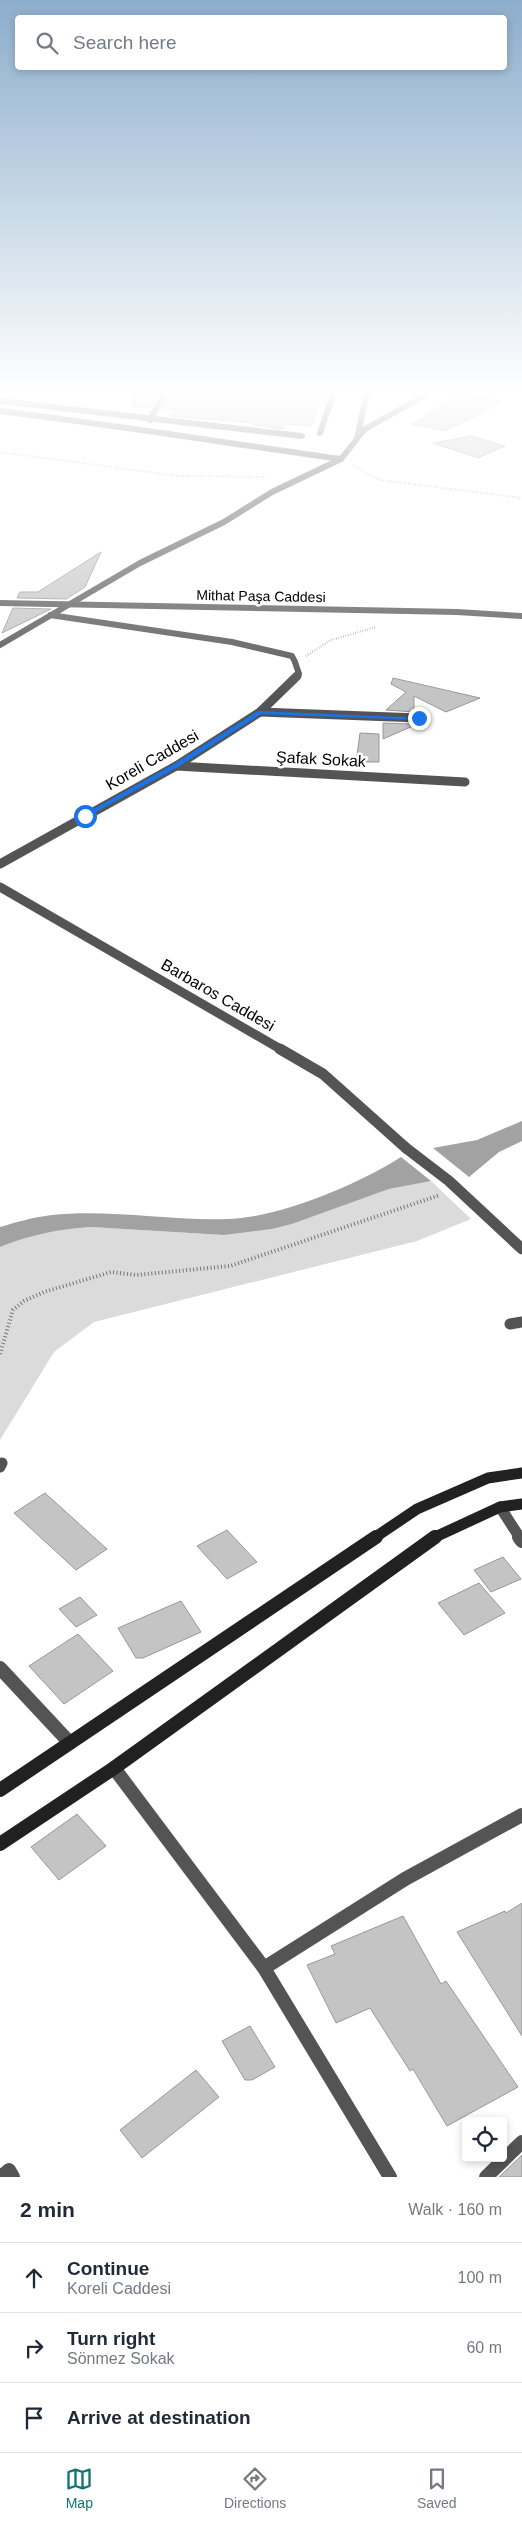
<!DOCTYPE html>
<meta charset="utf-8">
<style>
:root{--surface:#fff;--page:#f6f6f7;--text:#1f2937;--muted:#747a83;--line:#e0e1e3;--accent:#0f766e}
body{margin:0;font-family:Helvetica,sans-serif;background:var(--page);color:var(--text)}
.controls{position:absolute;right:15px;bottom:15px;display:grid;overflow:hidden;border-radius:5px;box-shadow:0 2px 8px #0003}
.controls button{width:45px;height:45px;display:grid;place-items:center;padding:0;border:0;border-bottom:1px solid var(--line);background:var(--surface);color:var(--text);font:25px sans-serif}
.stop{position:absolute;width:15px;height:15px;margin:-11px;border:4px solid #1a73e8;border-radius:50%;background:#fff}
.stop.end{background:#1a73e8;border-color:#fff;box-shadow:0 1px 5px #0008}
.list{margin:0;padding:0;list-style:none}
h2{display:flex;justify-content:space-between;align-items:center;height:65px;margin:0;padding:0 20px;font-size:21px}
h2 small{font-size:16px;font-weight:400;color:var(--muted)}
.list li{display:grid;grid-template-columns:32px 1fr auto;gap:15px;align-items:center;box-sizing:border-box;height:70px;padding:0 20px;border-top:1px solid var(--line)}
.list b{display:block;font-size:19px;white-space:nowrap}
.list p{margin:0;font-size:16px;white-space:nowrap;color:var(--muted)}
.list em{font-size:16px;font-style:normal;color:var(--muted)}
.icon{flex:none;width:28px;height:28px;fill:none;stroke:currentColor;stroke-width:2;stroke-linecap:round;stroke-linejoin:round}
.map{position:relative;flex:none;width:522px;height:2177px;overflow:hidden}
.search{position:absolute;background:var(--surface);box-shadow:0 2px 8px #0003;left:15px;right:15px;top:15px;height:55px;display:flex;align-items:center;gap:12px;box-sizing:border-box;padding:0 18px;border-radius:5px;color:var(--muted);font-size:19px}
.sheet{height:275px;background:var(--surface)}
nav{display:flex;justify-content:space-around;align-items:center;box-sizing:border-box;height:70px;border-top:1px solid var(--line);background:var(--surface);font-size:14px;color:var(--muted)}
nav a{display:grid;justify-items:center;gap:2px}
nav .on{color:var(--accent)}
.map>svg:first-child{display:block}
.green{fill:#dbdbdb}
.water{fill:#a2a2a2}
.building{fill:#c4c4c4;stroke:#989898}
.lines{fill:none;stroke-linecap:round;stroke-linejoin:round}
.path-far1{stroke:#767676;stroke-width:2;stroke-dasharray:0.5 2;stroke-linecap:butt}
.path{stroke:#767676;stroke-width:4;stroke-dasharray:1 2.5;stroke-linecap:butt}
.service-far1{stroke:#545454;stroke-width:6}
.service{stroke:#545454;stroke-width:11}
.minor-far3{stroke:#545454;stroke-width:6}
.minor-far2{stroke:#545454;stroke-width:9}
.minor-far1{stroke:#545454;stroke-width:11}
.minor{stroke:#545454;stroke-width:14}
.tertiary-far2{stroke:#545454;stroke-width:6}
.tertiary-far1{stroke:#545454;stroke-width:9}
.tertiary{stroke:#545454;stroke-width:11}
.secondary-far1{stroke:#212121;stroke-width:11}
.secondary{stroke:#212121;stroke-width:14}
.route{fill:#1a73e8}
.labels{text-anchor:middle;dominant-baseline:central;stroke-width:5;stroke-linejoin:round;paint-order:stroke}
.far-street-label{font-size:14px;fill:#000;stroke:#fff}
.street-label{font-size:16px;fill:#000;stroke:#fff}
</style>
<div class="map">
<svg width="522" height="2177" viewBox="0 0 522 2177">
<rect width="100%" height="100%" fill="#fff"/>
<!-- green -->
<path class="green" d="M 431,1181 L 471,1219 L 417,1241 L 94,1322 L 54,1352 L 0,1440 L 0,1247 C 30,1235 59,1229 91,1227 L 224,1235 L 272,1229 L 292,1224 L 389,1189 Z"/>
<!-- water -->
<path class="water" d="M 522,1121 L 522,1141 L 499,1152 L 469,1177 L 433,1148 L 477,1140 Z
M 401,1157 L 431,1181 L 389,1189 L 292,1224 L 272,1229 L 224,1235 L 91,1227 C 59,1229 30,1235 0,1247 L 0,1227 C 17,1222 34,1217 52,1215 C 110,1209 169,1221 227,1219 C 279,1218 357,1185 401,1157 Z"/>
<!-- building -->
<path class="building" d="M 133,392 L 159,392 L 151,408 L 132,407 Z
M 170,392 L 323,392 L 311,426 L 285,424 L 282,429 L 254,425 L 255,423 L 171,416 L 175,409 L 162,408 Z
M 461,394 L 504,402 L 445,431 L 412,424 Z
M 471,436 L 505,446 L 478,458 L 433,443 Z
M 101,552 L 85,587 L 66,599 L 17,598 L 20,592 L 38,592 Z
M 13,608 L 51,609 L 2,633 Z
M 393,678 L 480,698 L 446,712 L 414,696 L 414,712 L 386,710 L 406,692 L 391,684 Z
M 383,723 L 413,724 L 413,726 L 383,739 Z
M 360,733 L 379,734 L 379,762 L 356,762 Z
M 45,1493 L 107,1549 L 76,1570 L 14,1513 Z
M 227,1530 L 257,1562 L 227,1579 L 197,1546 Z
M 503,1557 L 521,1579 L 491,1592 L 474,1570 Z
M 479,1583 L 505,1613 L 464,1635 L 438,1603 Z
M 80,1597 L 97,1615 L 76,1627 L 59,1609 Z
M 181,1601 L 201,1632 L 143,1658 L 136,1658 L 118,1628 Z
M 78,1634 L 113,1671 L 64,1704 L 29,1666 Z
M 77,1814 L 106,1846 L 59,1880 L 31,1847 Z
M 522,1903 L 522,2036 L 457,1932 L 505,1911 L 506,1913 Z
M 403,1916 L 441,1984 L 446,1981 L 518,2087 L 447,2126 L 413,2069 L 410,2071 L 370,2008 L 336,2023 L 307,1965 L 335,1954 L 331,1946 Z
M 250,2026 L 275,2067 L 252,2080 L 245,2080 L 222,2041 Z
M 196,2070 L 219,2097 L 142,2158 L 120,2130 Z
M 522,2155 L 522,2177 L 499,2177 Z"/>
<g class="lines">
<!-- path-far1 -->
<path class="path-far1" d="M 0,452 L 180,476 L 268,477
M 352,465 L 380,480 L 522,498
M 306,656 L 331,640 L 376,627"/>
<!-- path -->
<path class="path" d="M 0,1354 L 13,1310 L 24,1301 L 44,1292 L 111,1272 L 136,1275 L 230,1266 L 440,1195"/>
<!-- service-far1 -->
<path class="service-far1" d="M 0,401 L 302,436
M 150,420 L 165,392
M 320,433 L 334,392"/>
<!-- service -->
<path class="service" d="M 510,1324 L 522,1322"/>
<!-- minor-far3 -->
<path class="minor-far3" d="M 358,437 L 365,429 L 431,392
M 50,615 L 232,642 L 292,656 L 295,662
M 0,645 L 140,563 L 224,522 L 272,492 L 341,459 L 357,439 L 367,392"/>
<!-- minor-far2 -->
<path class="minor-far2" d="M 260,712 L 419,718
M 176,766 L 465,782"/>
<!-- minor-far1 -->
<path class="minor-far1" d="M 406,1148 L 449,1181 L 522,1249
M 0,1467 L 2,1463
M 500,1507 L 520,1538"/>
<!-- minor -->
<path class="minor" d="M 519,1537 L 522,1541
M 0,1668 L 70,1743
M 114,1768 L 264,1968 L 390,2177
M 264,1968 L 405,1879 L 522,1815
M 1,2177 L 9,2170 L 13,2177
M 486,2177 L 522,2142"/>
<!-- tertiary-far2 -->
<path class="tertiary-far2" d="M 0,411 C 114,425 227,443 341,459
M 0,603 L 457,612 L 522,616
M 295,662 L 299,674 L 296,677"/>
<!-- tertiary-far1 -->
<path class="tertiary-far1" d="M 0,864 L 176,766 L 260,712 L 297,676
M 0,887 L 282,1050"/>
<!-- tertiary -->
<path class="tertiary" d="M 280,1049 L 323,1074 L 406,1148"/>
<!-- secondary-far1 -->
<path class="secondary-far1" d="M 374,1538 L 417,1509 L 488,1478 L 522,1473
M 433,1538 L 500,1507 L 522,1504"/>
<!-- secondary -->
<path class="secondary" d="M 0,1790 L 376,1537
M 0,1844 L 114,1768 L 435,1537"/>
</g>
<!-- sky -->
<linearGradient id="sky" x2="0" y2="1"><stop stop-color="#8cadcc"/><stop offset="0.56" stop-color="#fff"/><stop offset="1" stop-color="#fff" stop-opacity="0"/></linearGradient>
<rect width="522" height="697" fill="url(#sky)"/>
<!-- route -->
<path class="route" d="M 258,711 L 422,718 L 419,720 L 261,714 L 178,767 L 87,817 L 81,816 L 174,764 Z"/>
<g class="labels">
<!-- far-street labels -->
<g class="far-street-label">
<text transform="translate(261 596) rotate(1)">Mithat Paşa Caddesi</text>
</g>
<!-- street labels -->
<g class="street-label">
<text transform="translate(321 759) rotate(3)">Şafak Sokak</text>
<text transform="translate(152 760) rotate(-30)">Koreli Caddesi</text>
<text transform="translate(218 995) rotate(30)">Barbaros Caddesi</text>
</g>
</g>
</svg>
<div class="controls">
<button><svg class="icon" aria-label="locate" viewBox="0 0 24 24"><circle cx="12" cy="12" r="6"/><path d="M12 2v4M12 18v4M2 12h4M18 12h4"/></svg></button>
</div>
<div class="stop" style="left:85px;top:816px"></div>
<div class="stop end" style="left:419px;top:718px"></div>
<div class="search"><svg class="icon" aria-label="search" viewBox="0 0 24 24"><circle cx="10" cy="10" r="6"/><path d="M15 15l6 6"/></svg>Search here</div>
</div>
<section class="sheet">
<h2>2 min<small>Walk · 160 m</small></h2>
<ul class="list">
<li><svg class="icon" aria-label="ahead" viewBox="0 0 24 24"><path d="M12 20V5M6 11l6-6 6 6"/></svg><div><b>Continue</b><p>Koreli Caddesi</p></div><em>100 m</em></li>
<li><svg class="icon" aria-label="right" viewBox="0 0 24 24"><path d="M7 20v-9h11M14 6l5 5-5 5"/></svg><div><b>Turn right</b><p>Sönmez Sokak</p></div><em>60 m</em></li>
<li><svg class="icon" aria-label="arrive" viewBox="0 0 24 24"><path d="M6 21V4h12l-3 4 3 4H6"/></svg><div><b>Arrive at destination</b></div></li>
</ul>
</section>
<nav>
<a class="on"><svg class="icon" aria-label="map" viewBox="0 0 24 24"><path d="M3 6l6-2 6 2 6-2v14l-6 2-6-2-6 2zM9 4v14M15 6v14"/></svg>Map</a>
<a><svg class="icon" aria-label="directions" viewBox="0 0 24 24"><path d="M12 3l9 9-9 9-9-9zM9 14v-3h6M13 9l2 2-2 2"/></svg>Directions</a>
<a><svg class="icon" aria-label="saved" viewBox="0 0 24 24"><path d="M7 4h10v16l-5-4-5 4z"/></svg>Saved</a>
</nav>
